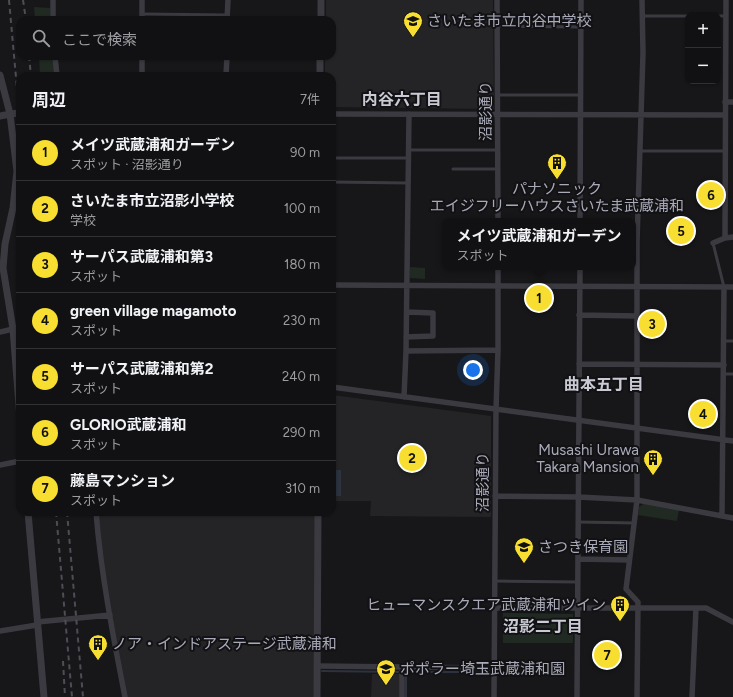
<!DOCTYPE html>
<html lang="ja">
<meta charset="utf-8">
<style>
:root{--surface:#111113;--page:#1e1f21;--text:#f1f3f6;--muted:#9c9da0;--line:#303133;--accent:#f7de31}
body{margin:0;font-family:Figtree,"Noto Sans JP",sans-serif;background:var(--page);color:var(--text)}
.controls{position:absolute;right:12px;top:12px;display:grid;overflow:hidden;border-radius:8px;box-shadow:0 1px 3px #0004}
.controls button{width:36px;height:36px;display:grid;place-items:center;padding:0;border:0;border-bottom:1px solid var(--line);background:var(--surface);color:var(--text);font:20px sans-serif}
.you{position:absolute;left:473px;top:370px;width:14px;height:14px;margin:-10px;border:3px solid #fff;border-radius:50%;background:#1a73e8;box-shadow:0 0 0 6px #1a73e833}
.badge{display:grid;place-items:center;width:26px;height:26px;border-radius:50%;background:var(--accent);color:#111;font-size:13px;font-weight:700}
.pin{position:absolute;translate:-50% -50%;border:2px solid #fff;box-shadow:0 1px 4px #0006}
.popup{position:absolute;left:442px;top:218px;width:194px;height:52px;box-sizing:border-box;display:grid;place-content:center;border-radius:8px;background:var(--surface);filter:drop-shadow(0 1px 3px #0005);font-size:13px;white-space:nowrap;color:var(--muted)}
.popup b{font-size:15px;color:var(--text)}
.popup::after{content:'';position:absolute;left:50%;top:100%;margin-left:-8px;border:8px solid transparent;border-top-color:var(--surface)}
.list{margin:0;padding:0;list-style:none}
h2{display:flex;justify-content:space-between;align-items:center;height:52px;margin:0;padding:0 16px;font-size:17px}
h2 small{font-size:13px;font-weight:400;color:var(--muted)}
.list li{display:grid;grid-template-columns:26px 1fr auto;gap:12px;align-items:center;box-sizing:border-box;height:56px;padding:0 16px;border-top:1px solid var(--line)}
.list b{display:block;font-size:15px;white-space:nowrap}
.list p{margin:0;font-size:13px;white-space:nowrap;color:var(--muted)}
.list em{font-size:13px;font-style:normal;color:var(--muted)}
.icon{flex:none;width:22px;height:22px;fill:none;stroke:currentColor;stroke-width:2;stroke-linecap:round;stroke-linejoin:round}
.map{position:relative;flex:none;width:733px;height:697px;overflow:hidden}
.search{position:absolute;background:var(--surface);box-shadow:0 1px 3px #0004;left:16px;top:16px;width:320px;height:44px;display:flex;align-items:center;gap:10px;box-sizing:border-box;padding:0 14px;border-radius:12px;color:var(--muted);font-size:15px}
.panel{position:absolute;background:var(--surface);box-shadow:0 1px 3px #0004;left:16px;top:72px;width:320px;height:444px;border-radius:12px}
.map>svg:first-child{display:block}
.built{fill:#242326}
.green{fill:#212923}
.water{fill:#2c323e}
.lines{fill:none;stroke-linecap:round;stroke-linejoin:round}
.stream{stroke:#2c323e;stroke-width:2}
.service{stroke:#3a3a40;stroke-width:3}
.minor{stroke:#3a3a40;stroke-width:5.5}
.tertiary{stroke:#3a3a40;stroke-width:7}
.rail{stroke:#4d4d55;stroke-width:2;stroke-dasharray:5 4;stroke-linecap:butt}
.labels{text-anchor:middle;dominant-baseline:central;stroke-width:4;stroke-linejoin:round;paint-order:stroke}
.poi-label{font-size:15px;fill:#a9aab9;stroke:#121214;text-anchor:start}
.street-label{font-size:15px;fill:#a9aab9;stroke:#121214}
.neighbourhood-label{font-size:16px;font-weight:bold;fill:#cacad5;stroke:#121214}
</style>
<div class="map">
<svg width="733" height="697" viewBox="0 0 733 697">
<rect width="100%" height="100%" fill="#171719"/>
<!-- built -->
<path class="built" d="M 326,0 L 493,0 L 494,109 L 332,107 L 332,76 L 325,76 L 325,56 L 332,56 L 332,20 L 326,20 Z
M 332,395 L 491,416 L 491,517 L 370,516 L 371,501 L 332,501 Z
M 97,512 L 318,512 L 317,697 L 125,697 L 111,622 Z
M 372,674 L 400,674 L 400,697 L 371,697 Z"/>
<!-- green -->
<path class="green" d="M 34,7 L 50,8 L 50,20 L 35,20 Z
M 39,56 L 53,56 L 55,76 L 40,76 Z
M 410,267 L 425,268 L 425,279 L 410,278 Z
M 645,503 L 679,510 L 677,521 L 638,515 L 639,507 Z
M 503,613 L 573,614 L 573,643 L 503,643 Z"/>
<!-- water -->
<path class="water" d="M 332,470 L 341,470 L 341,496 L 332,496 Z"/>
<g class="lines">
<!-- stream -->
<path class="stream" d="M 322,671 L 399,672
M 406,697 L 406,672 L 487,672"/>
<!-- service -->
<path class="service" d="M 142,14 L 227,15
M 642,16 L 688,16
M 718,16 L 725,16
M 497,26 L 581,27
M 226,75 L 282,76
M 498,95 L 581,95
M 409,150 L 498,150
M 640,151 L 725,151
M 332,158 L 408,158
M 453,169 L 497,169
M 332,182 L 408,183
M 713,243 L 724,287
M 724,341 L 733,341
M 723,374 L 733,374
M 578,522 L 635,523
M 495,581 L 577,582"/>
<!-- minor -->
<path class="minor" d="M 142,0 L 142,20
M 497,0 L 498,221
M 53,20 L 53,0
M 227,20 L 228,0
M 55,56 L 57,76
M 142,76 L 142,56
M 226,76 L 227,56
M 725,102 L 733,102
M 332,114 L 725,115
M 580,221 L 581,0
M 725,238 L 726,0
M 713,243 L 725,238 L 733,237
M 332,285 L 733,287
M 579,315 L 637,316
M 0,332 L 13,329
M 406,337 L 433,336 L 433,313 L 407,312
M 406,351 L 498,350
M 579,364 L 724,365
M 332,387 L 733,441
M 404,397 L 406,351 L 409,114
M 0,465 L 20,461
M 495,496 L 578,497 L 637,500 L 733,518
M 96,512 C 101,574 113,636 125,697
M 722,516 L 724,287
M 578,559 L 629,560
M 495,608 L 706,608 L 733,622
M 37,622 L 110,615
M 0,631 L 37,625
M 317,666 L 494,668
M 402,697 L 402,667
M 494,697 L 496,409 L 498,350 L 498,267
M 577,697 L 580,267
M 637,697 L 638,602 L 626,589 L 637,500 L 637,242 L 643,53 L 642,0
M 692,697 L 696,608"/>
<!-- tertiary -->
<path class="tertiary" d="M 321,20 L 321,0
M 0,75 L 10,114 L 17,171 L 13,208 L 5,244 L 3,268 L 13,329 L 20,418
M 320,76 L 320,56
M 0,116 L 10,114 L 20,113
M 28,512 L 44,697
M 317,697 L 318,512"/>
<!-- rail -->
<path class="rail" d="M 9,0 L 20,122
M 23,0 L 26,20
M 29,56 L 31,76
M 56,512 L 72,697
M 67,512 L 83,697
M 63,661 L 65,697"/>
</g>
<!-- icons -->
<defs>
<g id="school-pin" transform="scale(1)"><path d="M0 17L-7.5 6A9.5 9.5 0 1 1 7.5 6Z" fill="#f7de31" stroke="#121214"/><path d="M0-5L7-2L0 1L-7-2ZM-4 1L0 2.5L4 1V4Q0 6-4 4Z" fill="#111"/></g>
<g id="building-pin" transform="scale(1)"><path d="M0 17L-7.5 6A9.5 9.5 0 1 1 7.5 6Z" fill="#f7de31" stroke="#121214"/><path d="M-4-6H4V6H1V3H-1V6H-4ZM-2.5-4.3h1.7v1.8h-1.7ZM.8-4.3h1.7v1.8H.8ZM-2.5-1h1.7V.8h-1.7ZM.8-1h1.7V.8H.8Z" fill="#111"/></g>
</defs>
<g fill-rule="evenodd">
<use href="#school-pin" x="413" y="21"/>
<use href="#building-pin" x="557" y="163"/>
<use href="#building-pin" x="653" y="459"/>
<use href="#school-pin" x="524" y="547"/>
<use href="#building-pin" x="620" y="605"/>
<use href="#building-pin" x="98" y="644"/>
<use href="#school-pin" x="386" y="669"/>
</g>
<g class="labels">
<!-- poi labels -->
<g class="poi-label">
<text x="427" y="21">さいたま市立内谷中学校</text>
<text x="557" y="189" text-anchor="middle">パナソニック<tspan x="557" dy="17">エイジフリーハウスさいたま武蔵浦和</tspan></text>
<text x="639" y="450" text-anchor="end">Musashi Urawa<tspan x="639" dy="17">Takara Mansion</tspan></text>
<text x="538" y="547">さつき保育園</text>
<text x="606" y="605" text-anchor="end">ヒューマンスクエア武蔵浦和ツイン</text>
<text x="112" y="644">ノア・インドアステージ武蔵浦和</text>
<text x="400" y="669">ポポラー埼玉武蔵浦和園</text>
</g>
<!-- street labels -->
<g class="street-label">
<text transform="translate(486 111) rotate(-90)">沼影通り</text>
<text transform="translate(483 482) rotate(-90)">沼影通り</text>
</g>
<!-- neighbourhood labels -->
<g class="neighbourhood-label">
<text x="402" y="99">内谷六丁目</text>
<text x="604" y="384">曲本五丁目</text>
<text x="543" y="626">沼影二丁目</text>
</g>
</g>
</svg>
<div class="controls">
<button>+</button>
<button>−</button>
</div>
<div class="you"></div>
<div class="pin badge" style="left:539px;top:298px">1</div>
<div class="popup"><b>メイツ武蔵浦和ガーデン</b>スポット</div>
<div class="pin badge" style="left:412px;top:458px">2</div>
<div class="pin badge" style="left:652px;top:324px">3</div>
<div class="pin badge" style="left:703px;top:414px">4</div>
<div class="pin badge" style="left:681px;top:231px">5</div>
<div class="pin badge" style="left:711px;top:195px">6</div>
<div class="pin badge" style="left:607px;top:655px">7</div>
<div class="search"><svg class="icon" aria-label="search" viewBox="0 0 24 24"><circle cx="10" cy="10" r="6"/><path d="M15 15l6 6"/></svg>ここで検索</div>
<section class="panel">
<h2>周辺<small>7件</small></h2>
<ul class="list">
<li><span class="badge">1</span><div><b>メイツ武蔵浦和ガーデン</b><p>スポット · 沼影通り</p></div><em>90 m</em></li>
<li><span class="badge">2</span><div><b>さいたま市立沼影小学校</b><p>学校</p></div><em>100 m</em></li>
<li><span class="badge">3</span><div><b>サーパス武蔵浦和第3</b><p>スポット</p></div><em>180 m</em></li>
<li><span class="badge">4</span><div><b>green village magamoto</b><p>スポット</p></div><em>230 m</em></li>
<li><span class="badge">5</span><div><b>サーパス武蔵浦和第2</b><p>スポット</p></div><em>240 m</em></li>
<li><span class="badge">6</span><div><b>GLORIO武蔵浦和</b><p>スポット</p></div><em>290 m</em></li>
<li><span class="badge">7</span><div><b>藤島マンション</b><p>スポット</p></div><em>310 m</em></li>
</ul>
</section>
</div>
